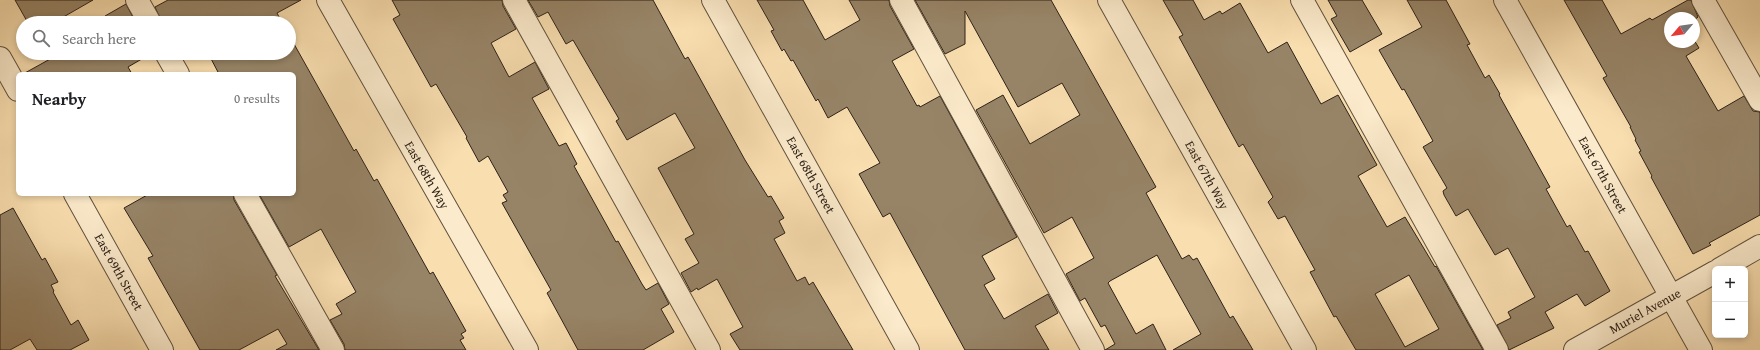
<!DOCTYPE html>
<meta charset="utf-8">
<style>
:root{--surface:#fff;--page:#f2f2f2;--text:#202124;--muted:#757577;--line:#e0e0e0}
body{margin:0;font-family:"Gentium Book Plus",serif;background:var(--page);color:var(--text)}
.controls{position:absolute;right:12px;bottom:12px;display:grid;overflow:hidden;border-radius:6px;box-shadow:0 2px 6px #0003}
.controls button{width:36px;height:36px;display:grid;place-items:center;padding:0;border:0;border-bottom:1px solid var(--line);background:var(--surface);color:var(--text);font:20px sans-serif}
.compass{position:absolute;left:1664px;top:12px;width:36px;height:36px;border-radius:50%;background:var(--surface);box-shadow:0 2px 6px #0003;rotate:241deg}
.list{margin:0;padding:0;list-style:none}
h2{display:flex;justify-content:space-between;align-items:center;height:52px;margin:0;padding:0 16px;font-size:17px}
h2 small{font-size:13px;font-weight:400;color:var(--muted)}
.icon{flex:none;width:22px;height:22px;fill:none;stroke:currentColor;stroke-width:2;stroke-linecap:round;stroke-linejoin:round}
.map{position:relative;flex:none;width:1760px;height:350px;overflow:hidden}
.search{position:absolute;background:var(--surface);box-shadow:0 2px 6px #0003;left:16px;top:16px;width:280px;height:44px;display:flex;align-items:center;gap:10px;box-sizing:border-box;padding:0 14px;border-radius:22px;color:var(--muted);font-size:15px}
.panel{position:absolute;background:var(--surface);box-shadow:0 2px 6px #0003;left:16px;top:72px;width:280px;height:124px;border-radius:6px}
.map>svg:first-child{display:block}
.building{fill:#978467;stroke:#2d2219;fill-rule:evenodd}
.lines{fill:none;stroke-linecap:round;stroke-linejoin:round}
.minor-casing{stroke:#60513e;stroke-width:24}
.minor{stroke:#fbeacb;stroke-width:22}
.labels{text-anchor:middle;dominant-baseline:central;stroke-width:4;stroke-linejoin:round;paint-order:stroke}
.street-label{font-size:13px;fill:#2d2219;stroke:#fbeacb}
</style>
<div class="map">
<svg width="1760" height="350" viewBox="0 0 1760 350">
<rect width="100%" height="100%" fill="#f9deaf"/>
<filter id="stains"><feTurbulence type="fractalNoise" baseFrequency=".005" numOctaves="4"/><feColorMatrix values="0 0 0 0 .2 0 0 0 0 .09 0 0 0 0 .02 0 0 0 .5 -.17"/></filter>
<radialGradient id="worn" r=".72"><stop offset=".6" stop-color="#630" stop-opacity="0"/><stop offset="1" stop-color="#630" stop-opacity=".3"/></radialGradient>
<!-- building -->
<path class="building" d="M 15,0 L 93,0 L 53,23 L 28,23 Z
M 168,0 L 301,0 L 277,13 L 282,23 L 162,23 L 155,7 Z
M 392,0 L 502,0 L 503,6 L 516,29 L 491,43 L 509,77 L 535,62 L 549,89 L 532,98 L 559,146 L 566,143 L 577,164 L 574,166 L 616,242 L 618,241 L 642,284 L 646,290 L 658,283 L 669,304 L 661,309 L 674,332 L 643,350 L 578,350 L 547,293 L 551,290 L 502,203 L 507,201 L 503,195 L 508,192 L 488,156 L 479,162 L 466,138 L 467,137 L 436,84 L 431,87 L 393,19 L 400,15 Z
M 528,0 L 653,0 L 685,59 L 688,57 L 692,64 L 745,160 L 768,197 L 771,196 L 784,218 L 779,221 L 785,233 L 774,239 L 797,281 L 805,277 L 809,285 L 813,282 L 853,350 L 740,350 L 730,334 L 743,327 L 717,279 L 698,290 L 697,288 L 691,292 L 681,273 L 699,263 L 685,239 L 694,234 L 658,168 L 695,148 L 675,113 L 627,140 L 616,121 L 619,119 L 573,40 L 566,44 L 548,12 L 538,17 Z
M 757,0 L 803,0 L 825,40 L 860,20 L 849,0 L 889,0 L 890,6 L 914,49 L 892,61 L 917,106 L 919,105 L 920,107 L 940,96 L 1017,237 L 982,256 L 995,279 L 984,285 L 1004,319 L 1048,294 L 1058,313 L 1035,326 L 1049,350 L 965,350 L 890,213 L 883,217 L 859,174 L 880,163 L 847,107 L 828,118 L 818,99 L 816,101 L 793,60 L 791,61 L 784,49 L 782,51 L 771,31 L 774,30 Z
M 915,0 L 1051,0 L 1156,187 L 1146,193 L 1182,259 L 1189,255 L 1193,260 L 1197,258 L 1230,318 L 1233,316 L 1253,350 L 1173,350 L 1201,334 L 1157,255 L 1110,281 L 1108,283 L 1136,334 L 1153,324 L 1166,350 L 1105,350 L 1115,344 L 1105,325 L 1101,327 L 1085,298 L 1080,301 L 1066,274 L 1094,258 L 1072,217 L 1044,233 L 976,110 L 1003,95 L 1030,144 L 1080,115 L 1062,83 L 1018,107 L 965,11 L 965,44 L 945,54 Z
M 1163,0 L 1193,0 L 1204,20 L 1220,11 L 1222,14 L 1240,3 L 1268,53 L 1287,42 L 1321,104 L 1338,95 L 1377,165 L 1358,176 L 1387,227 L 1405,217 L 1435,267 L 1436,266 L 1483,350 L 1356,350 L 1336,316 L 1334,317 L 1310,272 L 1315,270 L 1285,216 L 1278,219 L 1268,202 L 1273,197 L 1243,144 L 1239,147 L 1179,37 L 1183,35 ZM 1409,275 L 1439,329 L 1405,347 L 1375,294 Z
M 1328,0 L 1362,0 L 1382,34 L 1350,52 L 1331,19 L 1337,16 Z
M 1407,0 L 1446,0 L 1470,44 L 1467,45 L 1485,78 L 1489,75 L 1500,94 L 1499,95 L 1550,187 L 1546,189 L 1567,227 L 1570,225 L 1585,252 L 1588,251 L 1610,291 L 1585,306 L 1577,294 L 1545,312 L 1554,328 L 1509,350 L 1497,325 L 1511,318 L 1508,312 L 1535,297 L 1508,248 L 1495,255 L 1468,209 L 1456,216 L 1444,195 L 1443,191 L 1447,188 L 1423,147 L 1433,141 L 1404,89 L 1402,90 L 1379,50 L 1422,27 Z
M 1564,0 L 1602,0 L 1621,34 L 1650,18 L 1652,20 L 1688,0 L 1691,0 L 1698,17 L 1694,20 L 1694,18 L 1670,18 L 1670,42 L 1694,42 L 1694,40 L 1699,48 L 1686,56 L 1718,111 L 1744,96 L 1753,111 L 1760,112 L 1760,215 L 1709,243 L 1711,245 L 1693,254 L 1651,177 L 1652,176 L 1639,152 L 1641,151 L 1635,140 L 1636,139 L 1630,127 L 1631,127 L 1603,78 L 1607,76 Z
M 126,4 L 136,23 L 109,23 L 105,16 Z
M 289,35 L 354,151 L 356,149 L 374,181 L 377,179 L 430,274 L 433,272 L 466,331 L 461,334 L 464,338 L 460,340 L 466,350 L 345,350 L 344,344 L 330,320 L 342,314 L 336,304 L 356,292 L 321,229 L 289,247 L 259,194 L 294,194 L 294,74 L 219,74 L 208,53 L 289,53 Z
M 61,53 L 152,53 L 128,67 L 132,74 L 23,74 Z
M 149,194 L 233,194 L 234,200 L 277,275 L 275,276 L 319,350 L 276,350 L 287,344 L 278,329 L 239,350 L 200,350 L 148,258 L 153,256 L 124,208 Z
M 13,208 L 42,260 L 45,258 L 58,282 L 51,285 L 54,291 L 53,292 L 71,325 L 78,320 L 89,340 L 70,350 L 37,350 L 30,339 L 10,350 L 0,350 L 0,215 Z"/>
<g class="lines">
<!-- minor casing -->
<g class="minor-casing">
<path id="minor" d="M 137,0 L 150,23
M 328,0 L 527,350
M 514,0 L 709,350
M 713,0 L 908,350
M 901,0 L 1093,350
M 1109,0 L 1305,350
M 1302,0 L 1497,350
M 1505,0 L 1701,350
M 1703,0 L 1760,100
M 166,53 L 178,74
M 0,58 L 18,90
M 75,194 L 162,350
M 245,194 L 333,350
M 1720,269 L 1760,246
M 1575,350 L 1715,272"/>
</g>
<!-- minor -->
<use href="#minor" class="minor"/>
</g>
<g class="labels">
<!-- street labels -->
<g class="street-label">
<text transform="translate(427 175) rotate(60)">East 68th Way</text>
<text transform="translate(811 175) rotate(61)">East 68th Street</text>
<text transform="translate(1207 175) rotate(61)">East 67th Way</text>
<text transform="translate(1603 175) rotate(61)">East 67th Street</text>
<text transform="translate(119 272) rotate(61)">East 69th Street</text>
<text transform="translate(1645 311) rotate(-29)">Muriel Avenue</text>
</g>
</g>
<rect width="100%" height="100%" filter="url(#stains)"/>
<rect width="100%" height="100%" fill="url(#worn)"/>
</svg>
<div class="controls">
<button>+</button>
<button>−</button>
</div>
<svg class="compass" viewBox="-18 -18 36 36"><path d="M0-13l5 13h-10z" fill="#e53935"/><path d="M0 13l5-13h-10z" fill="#757577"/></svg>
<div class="search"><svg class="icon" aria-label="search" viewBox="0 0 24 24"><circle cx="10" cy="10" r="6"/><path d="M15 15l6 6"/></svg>Search here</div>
<section class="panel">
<h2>Nearby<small>0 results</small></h2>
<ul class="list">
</ul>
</section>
</div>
